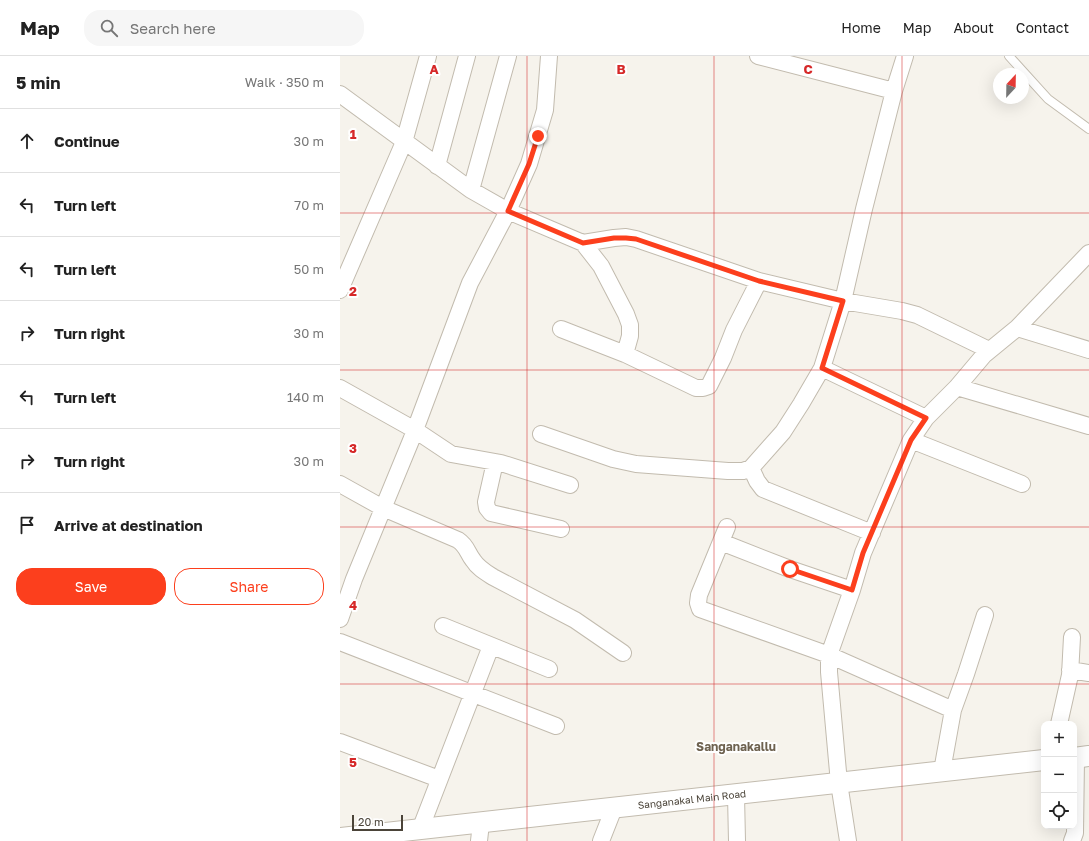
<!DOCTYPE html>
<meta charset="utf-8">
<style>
:root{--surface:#fff;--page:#f6f6f6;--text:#222;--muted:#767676;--line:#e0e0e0;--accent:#fc3f1d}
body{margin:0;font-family:"Golos Text",sans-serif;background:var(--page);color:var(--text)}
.controls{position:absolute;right:12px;bottom:12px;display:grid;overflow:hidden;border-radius:8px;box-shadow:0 4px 16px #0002}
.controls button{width:36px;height:36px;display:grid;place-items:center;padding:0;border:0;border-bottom:1px solid var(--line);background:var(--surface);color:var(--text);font:20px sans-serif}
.compass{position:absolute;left:653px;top:12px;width:36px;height:36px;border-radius:50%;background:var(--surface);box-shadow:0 4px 16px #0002;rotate:22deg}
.scale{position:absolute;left:12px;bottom:10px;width:51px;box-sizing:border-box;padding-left:4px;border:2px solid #4b4439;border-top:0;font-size:11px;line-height:14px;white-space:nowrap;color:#4b4439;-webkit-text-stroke:3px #fff;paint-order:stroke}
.stop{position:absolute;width:12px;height:12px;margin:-9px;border:3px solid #fc3f1d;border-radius:50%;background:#fff}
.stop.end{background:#fc3f1d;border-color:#fff;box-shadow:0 1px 4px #0008}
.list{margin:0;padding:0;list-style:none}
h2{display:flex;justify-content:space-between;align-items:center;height:52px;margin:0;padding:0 16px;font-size:17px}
h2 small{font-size:13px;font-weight:400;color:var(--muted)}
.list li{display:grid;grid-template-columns:26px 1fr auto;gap:12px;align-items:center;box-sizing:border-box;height:64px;padding:0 16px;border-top:1px solid var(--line)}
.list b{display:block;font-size:15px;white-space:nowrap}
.list em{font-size:13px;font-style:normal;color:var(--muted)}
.actions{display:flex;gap:8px;padding:12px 16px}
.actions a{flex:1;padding:9px 0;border:1px solid var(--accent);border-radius:16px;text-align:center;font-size:14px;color:var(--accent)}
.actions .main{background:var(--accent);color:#fff}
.icon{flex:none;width:22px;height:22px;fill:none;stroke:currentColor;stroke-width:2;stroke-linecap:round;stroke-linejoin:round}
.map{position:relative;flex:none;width:749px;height:785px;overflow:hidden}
header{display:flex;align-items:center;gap:24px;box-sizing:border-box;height:56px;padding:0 20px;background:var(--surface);border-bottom:1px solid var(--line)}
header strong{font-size:19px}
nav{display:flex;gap:22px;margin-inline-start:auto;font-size:14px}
.search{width:280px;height:36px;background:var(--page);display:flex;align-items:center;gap:10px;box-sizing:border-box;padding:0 14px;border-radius:16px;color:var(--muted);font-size:15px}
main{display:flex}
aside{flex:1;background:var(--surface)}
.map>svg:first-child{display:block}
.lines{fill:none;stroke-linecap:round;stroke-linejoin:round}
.service-casing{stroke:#c2bbae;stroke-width:10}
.minor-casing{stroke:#c2bbae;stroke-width:18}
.tertiary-casing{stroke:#c2bbae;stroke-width:22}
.service{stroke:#fff;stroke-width:8}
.minor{stroke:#fff;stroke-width:16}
.tertiary{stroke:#fff;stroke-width:20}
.route{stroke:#fc3f1d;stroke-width:5}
.grid{fill:none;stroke:#d62828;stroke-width:1;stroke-opacity:0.55}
.labels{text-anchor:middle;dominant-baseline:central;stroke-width:4;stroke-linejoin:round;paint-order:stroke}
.street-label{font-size:10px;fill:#4b4439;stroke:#fff}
.quarter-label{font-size:12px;font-weight:bold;fill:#6e6250;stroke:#fff}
.grid-label{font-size:13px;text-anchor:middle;font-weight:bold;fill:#d62828;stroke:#fff;stroke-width:4;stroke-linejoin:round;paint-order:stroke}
</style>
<header>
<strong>Map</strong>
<div class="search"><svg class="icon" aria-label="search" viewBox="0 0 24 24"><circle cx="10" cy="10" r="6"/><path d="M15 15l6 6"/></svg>Search here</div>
<nav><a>Home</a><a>Map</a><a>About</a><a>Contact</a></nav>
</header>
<main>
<aside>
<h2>5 min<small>Walk · 350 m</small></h2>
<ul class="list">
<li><svg class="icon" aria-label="ahead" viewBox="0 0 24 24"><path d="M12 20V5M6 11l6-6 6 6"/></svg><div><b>Continue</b></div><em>30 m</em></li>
<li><svg class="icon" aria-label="left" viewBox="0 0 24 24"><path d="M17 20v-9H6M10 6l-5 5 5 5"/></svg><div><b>Turn left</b></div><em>70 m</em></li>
<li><svg class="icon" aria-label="left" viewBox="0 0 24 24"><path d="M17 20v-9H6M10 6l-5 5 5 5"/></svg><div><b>Turn left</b></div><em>50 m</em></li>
<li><svg class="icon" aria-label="right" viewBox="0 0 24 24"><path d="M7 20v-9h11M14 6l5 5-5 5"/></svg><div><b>Turn right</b></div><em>30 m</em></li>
<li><svg class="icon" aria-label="left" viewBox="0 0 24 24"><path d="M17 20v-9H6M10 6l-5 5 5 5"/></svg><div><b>Turn left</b></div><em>140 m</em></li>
<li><svg class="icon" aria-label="right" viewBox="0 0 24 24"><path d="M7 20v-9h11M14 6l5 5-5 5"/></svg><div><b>Turn right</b></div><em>30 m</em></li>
<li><svg class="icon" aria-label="arrive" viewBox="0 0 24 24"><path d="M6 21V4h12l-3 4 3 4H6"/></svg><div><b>Arrive at destination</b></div></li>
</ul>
<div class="actions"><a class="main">Save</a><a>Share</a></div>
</aside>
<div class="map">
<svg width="749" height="785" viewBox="0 0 749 785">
<rect width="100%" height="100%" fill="#f6f3ec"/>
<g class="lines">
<!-- service casing -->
<g class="service-casing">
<path id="service" d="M 669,0 L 708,43 L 749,73"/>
</g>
<!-- minor casing -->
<g class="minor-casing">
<path id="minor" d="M 209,0 L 205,54 L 189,108 L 168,155 L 243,187 L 274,182 L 286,181 L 296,183 L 419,225 L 503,245 L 562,255 L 577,259 L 649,294
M 418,0 L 554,35
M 565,0 L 554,35 L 524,153 L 503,245 L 482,312 L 586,362
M 0,38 L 131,134 L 168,155 L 130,227 L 72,382 L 14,523 L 0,563
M 97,110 L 127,0
M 131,134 L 168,0
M 243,187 L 261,210 L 286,258 L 290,269 L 290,280 L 285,298
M 0,234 L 64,86 L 88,0
M 677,272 L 749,294
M 221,273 L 285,298 L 356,332 L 363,332 L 369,330 L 383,302 L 394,274 L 419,225
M 617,331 L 749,370
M 0,332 L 75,374 L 111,398 L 161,407 L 230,429
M 201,378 L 273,403 L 296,408 L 388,415 L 403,415 L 411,412 L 443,376 L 461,348 L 482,312
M 571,384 L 682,428
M 155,406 L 146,446 L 147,452 L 151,457 L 221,473
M 411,412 L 417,425 L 423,433 L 532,477
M 0,428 L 43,452 L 118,484 C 127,490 127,496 133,504 C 138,512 145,516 153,521 L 235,564 L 283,597
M 387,471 L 359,539 L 358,547 L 360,553 L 489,599 L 613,654 L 626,618 L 645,559
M 381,486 L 450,513 L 512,534
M 103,570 L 209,613
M 0,586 L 216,670
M 730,614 L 749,617
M 719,668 L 730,619 L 732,581
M 0,686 L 99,723
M 602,715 L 613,654
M 396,739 L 397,785
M 80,774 L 151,590
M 139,785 L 141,767
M 261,785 L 274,752
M 508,785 L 499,727 L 489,616 L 489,599 L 512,534 L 523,497 L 571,384 L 586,362 L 617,331 L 644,299 L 677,272 L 749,197
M 732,785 L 735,777 L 736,702"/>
</g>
<!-- tertiary casing -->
<g class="tertiary-casing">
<g id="tertiary">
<path d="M 734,702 L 749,700"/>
<path id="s1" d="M 0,782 L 704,704"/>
</g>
</g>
<!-- service -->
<use href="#service" class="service"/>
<!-- minor -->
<use href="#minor" class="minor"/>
<!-- tertiary -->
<use href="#tertiary" class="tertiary"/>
</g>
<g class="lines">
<!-- route -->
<path class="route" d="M 198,80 L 189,108 L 168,155 L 243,187 L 274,182 L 286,182 L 296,183 L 419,225 L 503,245 L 482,312 L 586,362 L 571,384 L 523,497 L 512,534 L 450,513"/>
</g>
<!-- grid -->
<path class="grid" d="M 187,0 L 187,785M 374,0 L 374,785M 562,0 L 562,785M 0,157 L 749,157M 0,314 L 749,314M 0,471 L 749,471M 0,628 L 749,628"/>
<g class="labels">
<!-- street labels -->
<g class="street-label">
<text stroke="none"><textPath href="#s1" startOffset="354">Sanganakal Main Road</textPath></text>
</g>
<!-- quarter labels -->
<g class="quarter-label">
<text x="396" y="690">Sanganakallu</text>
</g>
</g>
<g class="grid-label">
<text x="94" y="18">A</text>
<text x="281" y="18">B</text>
<text x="468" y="18">C</text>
<text x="13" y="83">1</text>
<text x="13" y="240">2</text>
<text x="13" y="397">3</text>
<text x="13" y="554">4</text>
<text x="13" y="711">5</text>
</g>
</svg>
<div class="controls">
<button>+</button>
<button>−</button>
<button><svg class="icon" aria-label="locate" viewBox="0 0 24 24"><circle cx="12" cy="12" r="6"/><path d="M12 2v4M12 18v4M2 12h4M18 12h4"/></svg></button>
</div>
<svg class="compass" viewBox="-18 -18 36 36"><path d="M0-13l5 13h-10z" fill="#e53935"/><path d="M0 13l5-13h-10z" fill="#767676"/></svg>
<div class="scale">20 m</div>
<div class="stop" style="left:450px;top:513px"></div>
<div class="stop end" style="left:198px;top:80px"></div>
</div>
</main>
